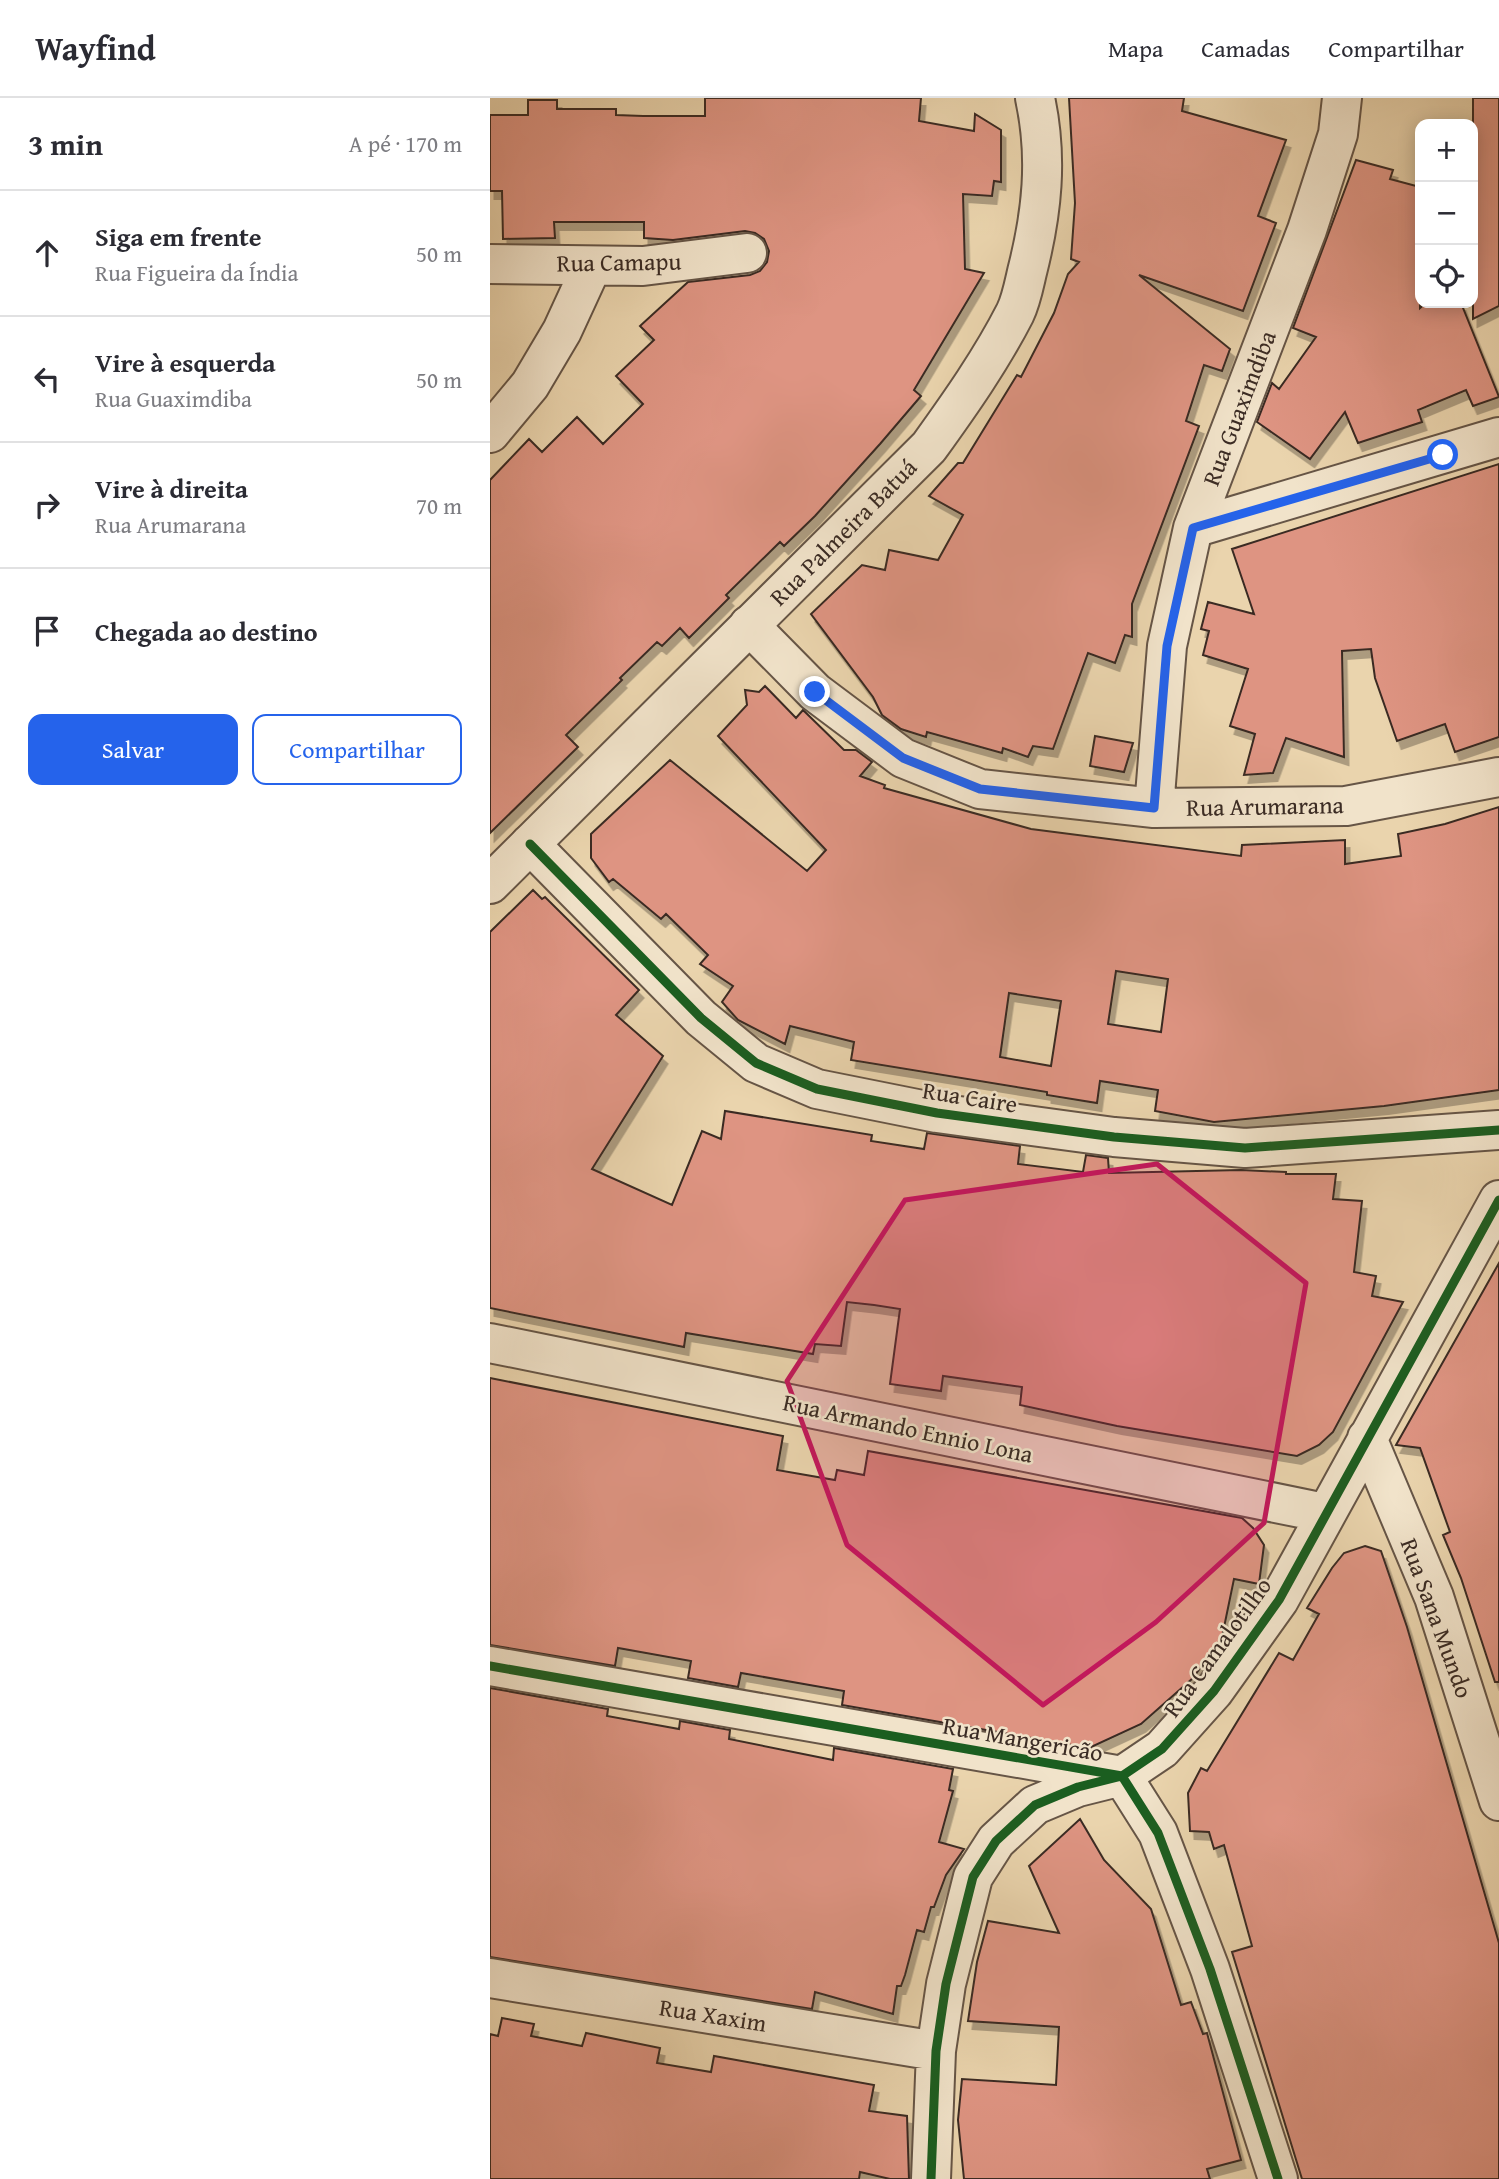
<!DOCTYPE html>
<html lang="pt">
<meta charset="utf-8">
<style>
:root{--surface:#fff;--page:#f7f7f7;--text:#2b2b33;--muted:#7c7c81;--line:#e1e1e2;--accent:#2563eb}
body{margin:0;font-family:"Gentium Book Plus",serif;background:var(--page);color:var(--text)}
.controls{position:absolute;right:21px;top:21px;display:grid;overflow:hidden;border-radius:14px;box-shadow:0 4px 18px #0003}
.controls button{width:63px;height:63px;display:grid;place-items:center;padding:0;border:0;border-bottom:2px solid var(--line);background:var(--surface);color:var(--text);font:35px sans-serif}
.stop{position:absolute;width:21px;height:21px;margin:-16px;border:5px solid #2563eb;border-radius:50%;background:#fff}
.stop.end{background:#2563eb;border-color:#fff;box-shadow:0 2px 7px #0008}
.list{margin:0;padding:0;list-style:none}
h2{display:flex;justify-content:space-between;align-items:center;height:91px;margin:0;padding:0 28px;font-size:30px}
h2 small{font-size:23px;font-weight:400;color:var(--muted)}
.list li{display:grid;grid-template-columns:46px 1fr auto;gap:21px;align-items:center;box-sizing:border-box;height:126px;padding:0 28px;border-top:2px solid var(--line)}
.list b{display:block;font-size:26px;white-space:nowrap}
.list p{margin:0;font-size:23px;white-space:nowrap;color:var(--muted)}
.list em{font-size:23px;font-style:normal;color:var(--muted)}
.actions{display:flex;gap:14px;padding:21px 28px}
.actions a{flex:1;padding:16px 0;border:2px solid var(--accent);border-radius:14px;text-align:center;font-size:24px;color:var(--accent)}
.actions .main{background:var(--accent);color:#fff}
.icon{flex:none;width:38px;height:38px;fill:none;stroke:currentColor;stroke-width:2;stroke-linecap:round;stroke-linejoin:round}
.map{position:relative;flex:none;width:1009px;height:2081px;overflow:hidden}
header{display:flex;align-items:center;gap:42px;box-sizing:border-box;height:98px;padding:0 35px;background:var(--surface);border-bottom:2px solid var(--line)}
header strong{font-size:33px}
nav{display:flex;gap:38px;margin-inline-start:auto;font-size:24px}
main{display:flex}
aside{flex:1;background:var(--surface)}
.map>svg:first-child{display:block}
.building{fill:#de9482;stroke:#3a2b24;stroke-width:2;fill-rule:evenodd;filter:url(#shadow)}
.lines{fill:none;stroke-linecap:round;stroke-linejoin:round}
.minor-casing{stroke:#665546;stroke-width:42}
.tertiary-casing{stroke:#665546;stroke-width:42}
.minor{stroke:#f1e3ca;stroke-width:38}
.tertiary{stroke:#f1e3ca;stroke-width:38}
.cycleway-casing{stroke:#f1e3ca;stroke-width:13}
.cycleway{stroke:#1b5e20;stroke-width:9}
.route{stroke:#2563eb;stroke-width:9}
.marked{fill:#c2185b;fill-opacity:0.2;stroke:#c2185b;stroke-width:5;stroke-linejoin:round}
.labels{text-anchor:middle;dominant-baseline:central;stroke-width:5;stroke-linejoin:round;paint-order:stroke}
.street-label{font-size:24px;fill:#3a2b24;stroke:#f1e3ca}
</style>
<header>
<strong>Wayfind</strong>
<nav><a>Mapa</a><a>Camadas</a><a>Compartilhar</a></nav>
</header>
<main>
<aside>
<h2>3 min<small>A pé · 170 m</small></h2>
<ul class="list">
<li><svg class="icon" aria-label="ahead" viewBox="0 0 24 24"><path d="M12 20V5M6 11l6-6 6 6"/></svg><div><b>Siga em frente</b><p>Rua Figueira da Índia</p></div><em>50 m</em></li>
<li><svg class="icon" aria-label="left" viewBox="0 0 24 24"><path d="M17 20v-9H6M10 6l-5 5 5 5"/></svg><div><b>Vire à esquerda</b><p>Rua Guaximdiba</p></div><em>50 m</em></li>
<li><svg class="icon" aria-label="right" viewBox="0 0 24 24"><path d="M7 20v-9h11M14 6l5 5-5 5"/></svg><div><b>Vire à direita</b><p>Rua Arumarana</p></div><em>70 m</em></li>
<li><svg class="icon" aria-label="arrive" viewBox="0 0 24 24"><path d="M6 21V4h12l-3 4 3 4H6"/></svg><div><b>Chegada ao destino</b></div></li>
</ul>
<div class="actions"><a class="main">Salvar</a><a>Compartilhar</a></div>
</aside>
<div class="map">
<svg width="1009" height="2081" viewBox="0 0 1009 2081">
<defs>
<filter id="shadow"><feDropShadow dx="4.5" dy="8" stdDeviation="0" flood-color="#0004"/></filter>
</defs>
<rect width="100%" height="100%" fill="#ead4ad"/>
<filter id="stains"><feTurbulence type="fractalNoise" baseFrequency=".00286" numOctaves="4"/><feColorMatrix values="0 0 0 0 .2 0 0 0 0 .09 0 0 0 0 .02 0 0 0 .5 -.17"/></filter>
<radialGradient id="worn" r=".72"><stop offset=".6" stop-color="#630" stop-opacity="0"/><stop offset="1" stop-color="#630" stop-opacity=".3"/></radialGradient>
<!-- building -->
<path class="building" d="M 215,0 L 431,0 L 429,23 L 484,33 L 485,16 L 511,32 L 511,84 L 504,83 L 502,98 L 473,96 L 475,171 L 494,175 L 424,292 L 431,298 L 390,346 L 325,418 L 294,448 L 290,444 L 236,497 L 239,500 L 199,540 L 190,530 L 172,548 L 167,544 L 130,580 L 132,582 L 76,637 L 88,649 L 0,735 L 0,382 L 39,341 L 52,354 L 87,319 L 113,346 L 153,306 L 126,278 L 164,242 L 150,228 L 198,184 L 260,177 L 270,173 L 277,164 L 279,153 L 274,141 L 265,135 L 255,133 L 183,142 L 154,140 L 154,124 L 64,124 L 65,140 L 13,141 L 12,93 L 0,93 L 0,17 L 38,17 L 38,2 L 67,2 L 67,11 L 126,11 L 126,17 L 153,18 L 215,18 Z
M 579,0 L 694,0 L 692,13 L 796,42 L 768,118 L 786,125 L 753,213 L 649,177 L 740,251 L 732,273 L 714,267 L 696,323 L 709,328 L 642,506 L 642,539 L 635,537 L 625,565 L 598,555 L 563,651 L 543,648 L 538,659 L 513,650 L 512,655 L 437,634 L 436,639 L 411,631 L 392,617 L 383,599 L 321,516 L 372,467 L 395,472 L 399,452 L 448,462 L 473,417 L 439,398 L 468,365 L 473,365 L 527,277 L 531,279 L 564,215 L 578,176 L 589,164 L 581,161 L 585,105 Z
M 983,0 L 1009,0 L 1009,208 L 983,221 Z
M 866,62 L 903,72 L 900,81 L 930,89 L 930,210 L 936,205 L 971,205 L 1009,299 L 983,308 L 976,292 L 928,312 L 932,324 L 868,345 L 855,314 L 820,361 L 767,324 L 782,285 L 789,291 L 826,239 L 803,230 Z
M 1009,366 L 1009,639 L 965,654 L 955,626 L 907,643 L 885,580 L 881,551 L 852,553 L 854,659 L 796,640 L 783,675 L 754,677 L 765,636 L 740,628 L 758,571 L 713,557 L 719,533 L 711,531 L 718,504 L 764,516 L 742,451 Z
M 275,588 L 306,620 L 313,612 L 354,652 L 366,652 L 382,664 L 370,678 L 395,687 L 394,690 L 541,731 L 751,758 L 752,747 L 855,742 L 855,766 L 911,758 L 908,736 L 955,726 L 1009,709 L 1009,992 L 894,1008 L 724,1024 L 665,1013 L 668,992 L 610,983 L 607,1005 L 557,997 L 557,994 L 361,962 L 364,944 L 300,928 L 295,946 L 248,922 L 232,904 L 243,888 L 210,866 L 218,857 L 176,816 L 171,821 L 123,781 L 119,784 L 101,760 L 101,736 L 180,662 L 317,773 L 336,752 L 228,638 L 257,607 L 255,592 L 269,594 ZM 626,873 L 678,881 L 671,934 L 618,926 ZM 519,895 L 571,903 L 561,968 L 510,959 Z
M 605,638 L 643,645 L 634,674 L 600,668 Z
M 43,792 L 52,801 L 55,799 L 149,892 L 126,917 L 173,958 L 102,1071 L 182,1107 L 212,1033 L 231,1041 L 235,1013 L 382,1037 L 381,1043 L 434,1051 L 437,1035 L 530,1048 L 528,1066 L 593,1074 L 596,1057 L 618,1060 L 619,1075 L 751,1072 L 796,1074 L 796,1076 L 846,1076 L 843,1101 L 872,1103 L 864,1174 L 886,1178 L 882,1198 L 913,1204 L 843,1334 L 829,1347 L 807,1358 L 627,1328 L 530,1307 L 532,1289 L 453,1278 L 451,1293 L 400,1286 L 410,1211 L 384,1207 L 357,1204 L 351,1248 L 325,1246 L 323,1256 L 196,1235 L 194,1249 L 0,1210 L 0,834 Z
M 1009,1165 L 1009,1584 L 1005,1584 L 971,1480 L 953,1437 L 960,1434 L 930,1350 L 906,1347 Z
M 0,1280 L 293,1338 L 287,1372 L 345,1382 L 347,1372 L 374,1377 L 378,1353 L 752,1420 L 763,1430 L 774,1447 L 769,1486 L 744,1481 L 732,1539 L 703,1580 L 651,1626 L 599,1650 L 352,1607 L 354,1593 L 251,1575 L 248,1589 L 198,1580 L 201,1563 L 128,1550 L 125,1568 L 0,1547 Z
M 875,1448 L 891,1453 L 917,1529 L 1009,1845 L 1009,2081 L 812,2081 L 742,1854 L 762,1848 L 734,1747 L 724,1751 L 719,1734 L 700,1733 L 698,1695 L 711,1670 L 717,1673 L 789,1555 L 803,1562 L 829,1516 L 817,1510 L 842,1470 L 854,1455 Z
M 0,1590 L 118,1611 L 117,1618 L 189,1631 L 190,1623 L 240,1632 L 239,1641 L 343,1662 L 344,1650 L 463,1671 L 459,1692 L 463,1693 L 449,1744 L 474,1751 L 456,1777 L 444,1809 L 441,1809 L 434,1834 L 427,1832 L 415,1877 L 411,1888 L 407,1888 L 403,1916 L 325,1894 L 322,1911 L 0,1859 Z
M 590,1721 L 614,1762 L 661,1811 L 691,1907 L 701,1904 L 713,1936 L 717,1935 L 751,2062 L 717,2071 L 720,2081 L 474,2081 L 468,2022 L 472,1981 L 566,1987 L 569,1929 L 478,1923 L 487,1864 L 498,1823 L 569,1835 L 539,1768 Z
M 12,1920 L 44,1926 L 41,1938 L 92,1948 L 96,1935 L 170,1950 L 167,1965 L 221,1974 L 224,1958 L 384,1987 L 379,2013 L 417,2018 L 419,2081 L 400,2081 L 370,2074 L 369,2081 L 0,2081 L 0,1936 L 8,1938 Z"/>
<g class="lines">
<!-- minor casing -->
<g class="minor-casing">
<path id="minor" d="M 0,166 L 153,168 L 257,155
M 0,335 L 40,287 L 72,233 L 101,170
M 703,430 L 1009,339
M 259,527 L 325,594 L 413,660 L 490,691 L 664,710 L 856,708 L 1009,679
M 664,710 L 677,548 L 703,430 L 817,132 L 848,36 L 852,0
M 40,746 L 211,920 L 266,965 L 327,991 L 447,1015 L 624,1039 L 755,1050 L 1009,1032
M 0,1245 L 835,1415
M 877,1340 L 944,1499 L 1009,1703
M 0,1568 L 632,1678 L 668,1735 L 720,1871 L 788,2081
M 0,1880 L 446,1953
M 441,2081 L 446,1953 L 456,1886 L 483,1779 L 506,1743 L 545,1707 L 588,1689 L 632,1678 L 672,1651 L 724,1593 L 789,1502 L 1009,1102"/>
</g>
<!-- tertiary casing -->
<g class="tertiary-casing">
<path id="tertiary" d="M 0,786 L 439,349 C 470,306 501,262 525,215 C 531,203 534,187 537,174 C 552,115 558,60 545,0"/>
</g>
<!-- minor -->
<use href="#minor" class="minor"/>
<!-- tertiary -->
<use href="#tertiary" class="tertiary"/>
<!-- cycleway casing -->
<g class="cycleway-casing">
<path id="cycleway" d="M 40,746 L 211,920 L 266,965 L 327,991 L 447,1015 L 624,1039 L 755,1050 L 1009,1032
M 0,1568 L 632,1678 L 668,1735 L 720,1871 L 788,2081
M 441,2081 L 446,1953 L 456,1886 L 483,1779 L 506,1743 L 545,1707 L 588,1689 L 632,1678 L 672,1651 L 724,1593 L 789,1502 L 1009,1102"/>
</g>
<!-- cycleway -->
<use href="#cycleway" class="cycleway"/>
</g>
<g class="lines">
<!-- route -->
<path class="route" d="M 325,594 L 413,660 L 490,691 L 664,710 L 677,548 L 703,430 L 953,357"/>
</g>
<!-- marked area -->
<path class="marked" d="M 667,1066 L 816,1185 L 774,1425 L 666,1524 L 553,1607 L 357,1447 L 297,1283 L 415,1102 Z"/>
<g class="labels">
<!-- street labels -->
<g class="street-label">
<text transform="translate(129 164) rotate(-1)">Rua Camapu</text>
<text transform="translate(749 310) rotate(-69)">Rua Guaximdiba</text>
<text transform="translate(353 434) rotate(-45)">Rua Palmeira Batuá</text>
<text transform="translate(775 708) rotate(-1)">Rua Arumarana</text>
<text transform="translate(480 999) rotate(9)">Rua Caire</text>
<text transform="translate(418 1330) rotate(12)">Rua Armando Ennio Lona</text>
<text transform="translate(947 1520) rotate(70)">Rua Sana Mundo</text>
<text transform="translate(727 1549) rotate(-54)">Rua Camalotilho</text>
<text transform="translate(533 1641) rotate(10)">Rua Mangericão</text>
<text transform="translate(223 1917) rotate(9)">Rua Xaxim</text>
</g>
</g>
<rect width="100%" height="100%" filter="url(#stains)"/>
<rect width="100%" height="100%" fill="url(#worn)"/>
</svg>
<div class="controls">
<button>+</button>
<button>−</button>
<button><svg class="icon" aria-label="locate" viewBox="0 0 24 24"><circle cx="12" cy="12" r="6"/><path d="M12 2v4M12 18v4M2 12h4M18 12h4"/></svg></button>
</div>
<div class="stop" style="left:953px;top:357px"></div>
<div class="stop end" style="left:325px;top:594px"></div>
</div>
</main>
